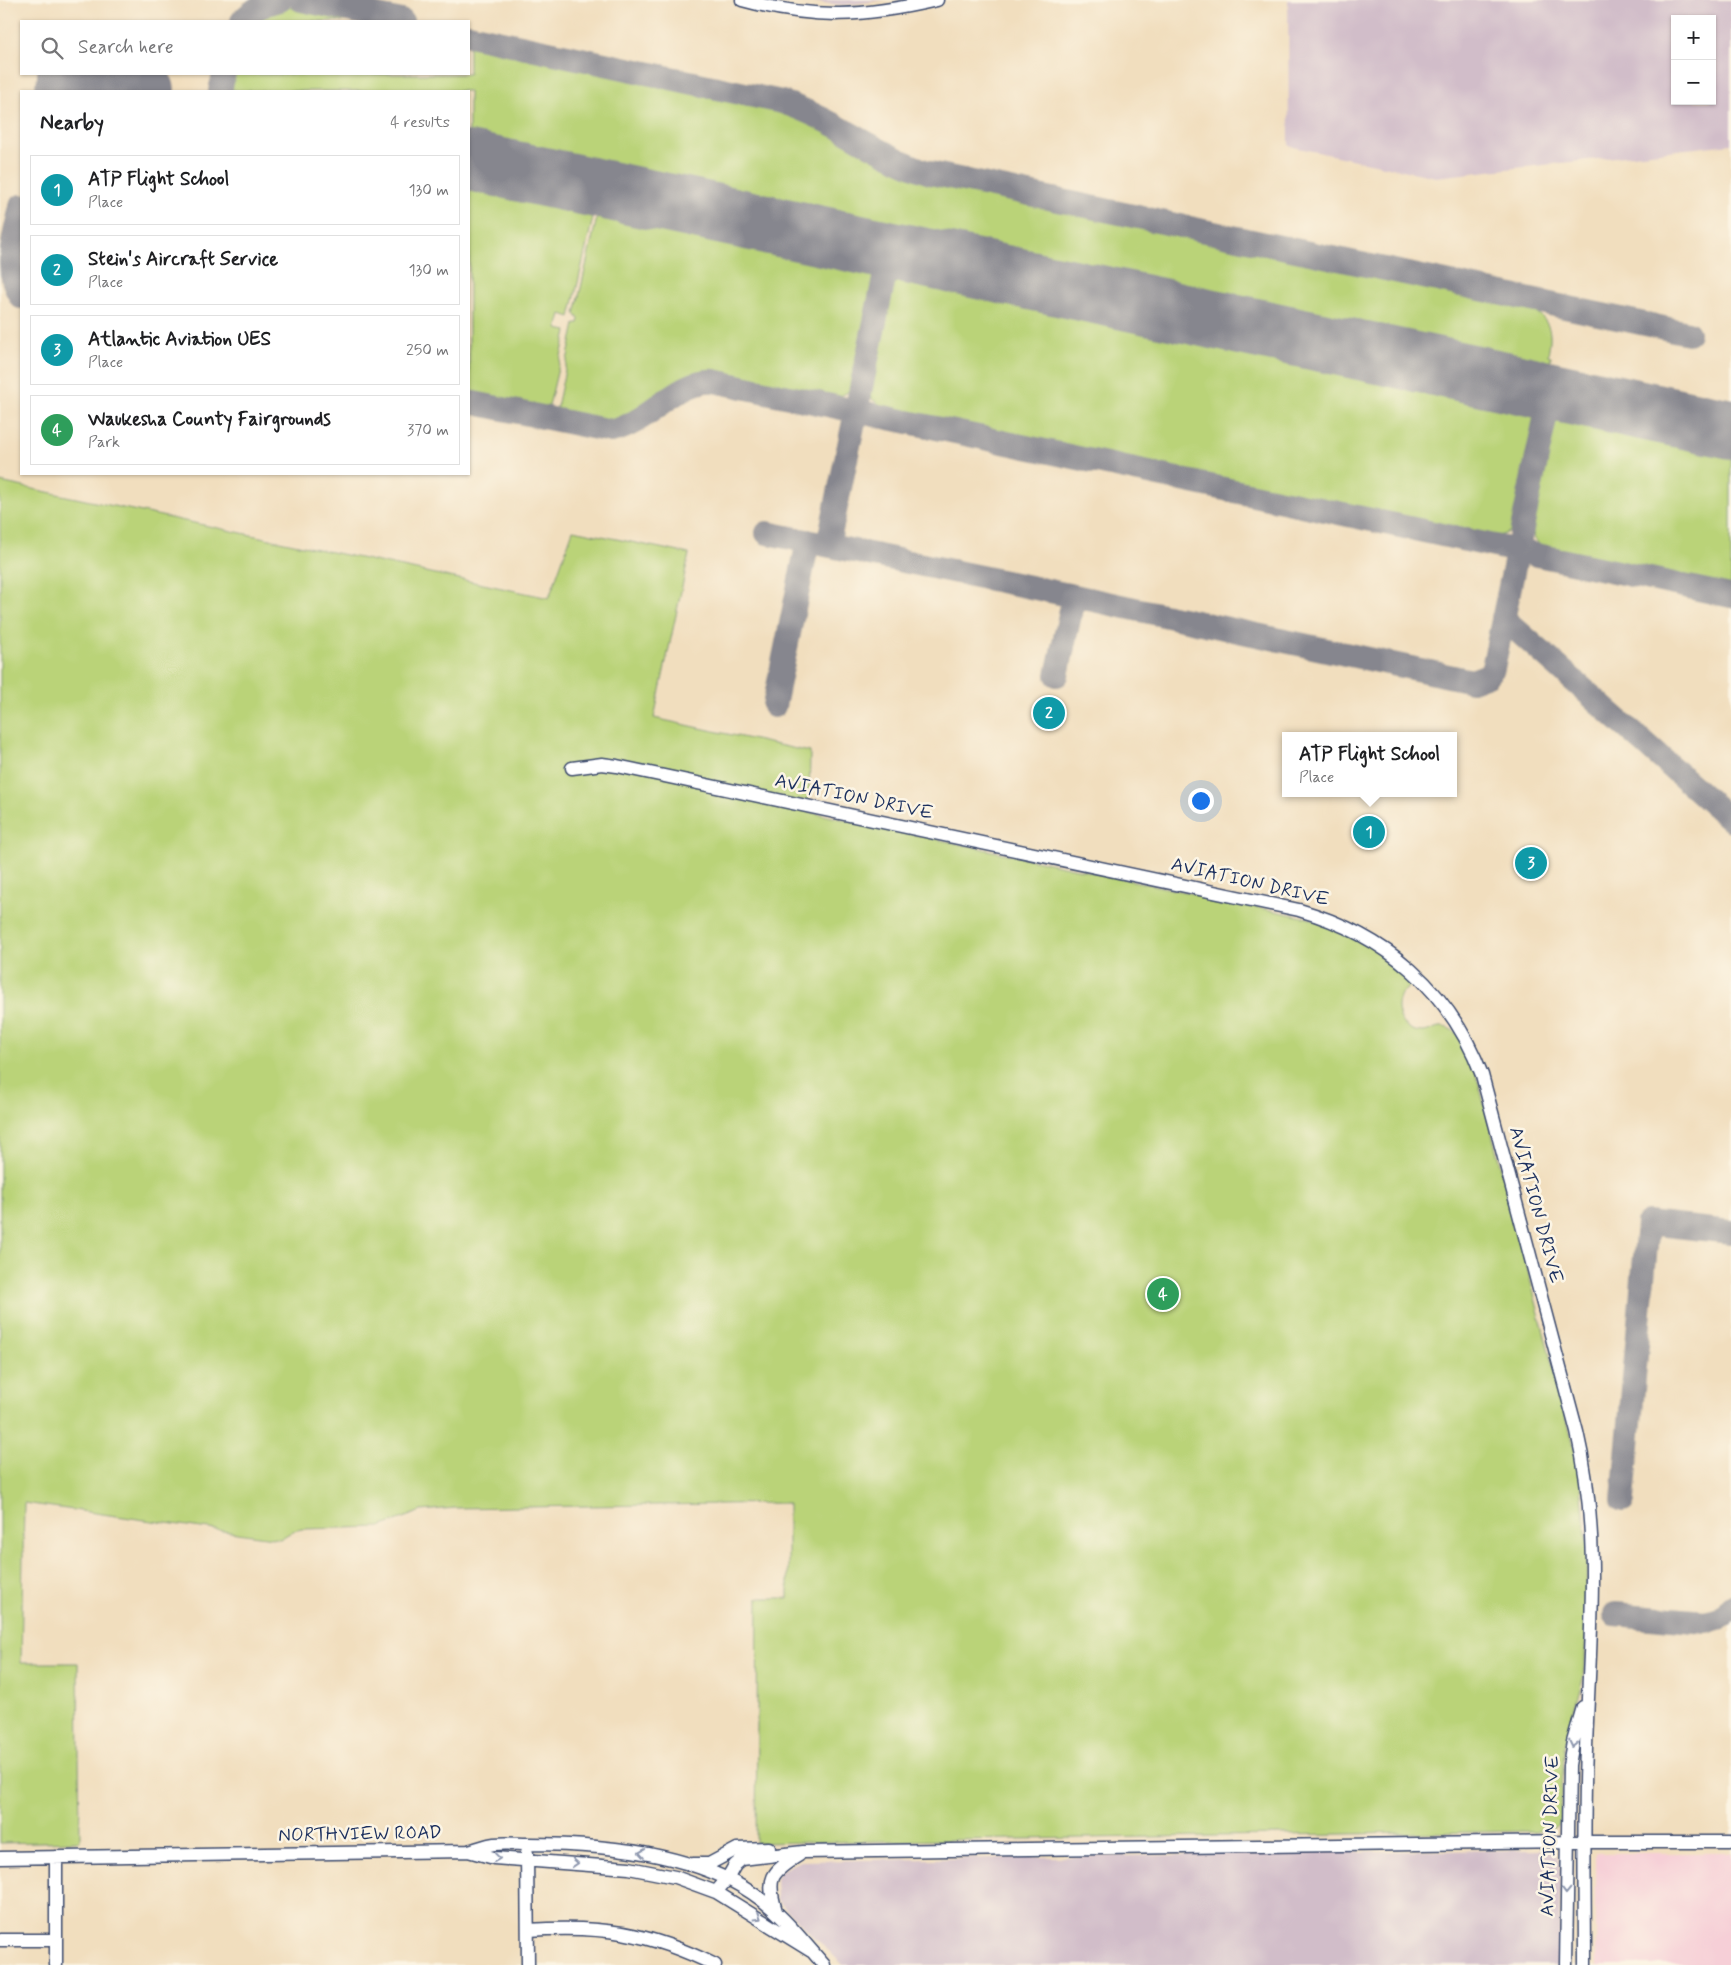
<!DOCTYPE html>
<meta charset="utf-8">
<style>
:root{--surface:#fff;--page:#f6f6f6;--text:#202124;--muted:#757577;--line:#e0e0e0;--accent:#db2777}
body{margin:0;font-family:Mynerve,sans-serif;background:var(--page);color:var(--text)}
.controls{position:absolute;right:15px;top:15px;display:grid;overflow:hidden;border-radius:0px;box-shadow:0 1px 4px #0004}
.controls button{width:45px;height:45px;display:grid;place-items:center;padding:0;border:0;border-bottom:1px solid var(--line);background:var(--surface);color:var(--text);font:25px sans-serif}
.you{position:absolute;left:1200px;top:800px;width:18px;height:18px;margin:-12px;border:4px solid #fff;border-radius:50%;background:#1a73e8;box-shadow:0 0 0 8px #1a73e833}
.badge{display:grid;place-items:center;width:32px;height:32px;border-radius:50%;background:var(--accent);color:#fff;font-size:16px;font-weight:700}
.pin{position:absolute;translate:-50% -50%;border:2px solid #fff;box-shadow:0 1px 5px #0006}
.popup{position:absolute;left:1282px;top:732px;width:175px;height:65px;box-sizing:border-box;display:grid;place-content:center;border-radius:0px;background:var(--surface);filter:drop-shadow(0 1px 4px #0005);font-size:16px;white-space:nowrap;color:var(--muted)}
.popup b{font-size:19px;color:var(--text)}
.popup::after{content:'';position:absolute;left:50%;top:100%;margin-left:-10px;border:10px solid transparent;border-top-color:var(--surface)}
.list{margin:0;padding:0;list-style:none}
h2{display:flex;justify-content:space-between;align-items:center;height:65px;margin:0;padding:0 20px;font-size:21px}
h2 small{font-size:16px;font-weight:400;color:var(--muted)}
.list li{display:grid;grid-template-columns:32px 1fr auto;gap:15px;align-items:center;box-sizing:border-box;height:70px;margin:0 10px 10px;padding:0 10px;border:1px solid var(--line);border-radius:0px}
.list b{display:block;font-size:19px;white-space:nowrap}
.list p{margin:0;font-size:16px;white-space:nowrap;color:var(--muted)}
.list em{font-size:16px;font-style:normal;color:var(--muted)}
.icon{flex:none;width:28px;height:28px;fill:none;stroke:currentColor;stroke-width:2;stroke-linecap:round;stroke-linejoin:round}
.map{position:relative;flex:none;width:1731px;height:1965px;overflow:hidden}
.search{position:absolute;background:var(--surface);box-shadow:0 1px 4px #0004;left:20px;top:20px;width:450px;height:55px;display:flex;align-items:center;gap:12px;box-sizing:border-box;padding:0 18px;border-radius:0px;color:var(--muted);font-size:19px}
.panel{position:absolute;background:var(--surface);box-shadow:0 1px 4px #0004;left:20px;top:90px;width:450px;height:385px;border-radius:0px}
.map>svg:first-child{display:block}
.built{fill:#f6cfd7}
.industrial{fill:#d1bdc9;fill-rule:evenodd}
.green{fill:#bad378;stroke:#6a816b}
.lines{fill:none;stroke-linecap:round;stroke-linejoin:round}
.taxiway{stroke:#86868e;stroke-width:24}
.runway{stroke:#86868e;stroke-width:60}
.minor-casing{stroke:#3b496c;stroke-width:15}
.minor{stroke:#fff;stroke-width:12}
.oneway{stroke:#8d97ae}
.labels{text-anchor:middle;dominant-baseline:central;stroke-width:5;stroke-linejoin:round;paint-order:stroke}
.street-label{font-size:19px;fill:#1b2f5e;stroke:#fcf5e5}
</style>
<div class="map">
<svg width="1731" height="1965" viewBox="0 0 1731 1965">
<rect width="100%" height="100%" fill="#fcf5e5"/>
<filter id="ink" filterUnits="userSpaceOnUse"><feTurbulence type="fractalNoise" baseFrequency=".02" numOctaves="2"/><feDisplacementMap in="SourceGraphic" scale="10" xChannelSelector="R" yChannelSelector="G"/><feConvolveMatrix kernelMatrix="1 2 1 2 8 2 1 2 1" color-interpolation-filters="sRGB"/></filter>
<filter id="wash" filterUnits="userSpaceOnUse"><feTurbulence type="fractalNoise" baseFrequency=".0096" numOctaves="4" result="noise"/><feDisplacementMap in="SourceGraphic" scale="20" xChannelSelector="R" yChannelSelector="G"/><feGaussianBlur stdDeviation="1.12" result="paint"/><feColorMatrix in="noise" values="0 0 0 0 0 0 0 0 0 0 0 0 0 0 0 0 0 1.4 0 .05"/><feComposite in="paint" operator="in"/></filter>
<g filter="url(#wash)">
<rect width="100%" height="100%" fill="#f1debe"/>
<!-- built -->
<path class="built" d="M 1596,1853 L 1731,1853 L 1731,1965 L 1596,1965 Z"/>
<!-- industrial -->
<path class="industrial" d="M 794,0 L 885,0 L 843,5 Z
M 1288,0 L 1731,0 L 1731,144 L 1436,177 L 1289,146 ZM 1675,19 L 1712,19 L 1712,101 L 1675,101 Z
M 1546,1850 L 1558,1856 L 1560,1862 L 1559,1965 L 843,1965 L 777,1900 L 776,1878 L 780,1871 L 800,1861 L 1184,1855 L 1198,1853 Z"/>
<!-- green -->
<path class="green" d="M 286,7 L 306,9 L 364,21 L 253,21 L 263,14 Z
M 469,43 L 789,112 C 842,131 878,167 934,182 L 1533,309 C 1552,324 1552,333 1548,355 L 1551,356 L 1549,369 L 469,140 L 469,91 L 239,91 L 230,89 L 233,74 L 469,74 Z
M 469,182 L 595,209 L 570,317 L 561,314 L 557,329 L 567,331 L 548,410 L 469,394 Z
M 599,209 L 859,265 C 870,271 874,275 874,289 L 854,381 C 851,393 842,397 830,397 L 708,371 L 690,376 L 624,418 L 614,423 L 607,423 L 557,412 L 557,407 L 575,324 L 578,324 L 579,319 L 575,314 Z
M 913,276 L 1521,405 L 1534,416 L 1535,428 L 1514,527 C 1507,536 1500,535 1492,537 L 886,409 L 872,399 L 870,384 L 890,292 L 897,280 Z
M 1574,416 L 1731,449 L 1731,587 L 1549,549 C 1534,542 1533,539 1532,524 L 1553,426 L 1560,419 Z
M 0,482 L 549,598 L 573,530 L 689,554 L 654,718 L 810,752 L 809,812 L 1317,920 L 1366,941 L 1415,980 C 1411,987 1403,990 1400,997 C 1393,1014 1405,1033 1424,1032 C 1431,1031 1436,1026 1443,1027 C 1450,1028 1454,1031 1459,1036 L 1476,1073 L 1579,1466 L 1587,1544 L 1585,1670 L 1564,1750 L 1561,1815 L 1557,1826 L 1542,1831 L 756,1843 L 758,1598 L 788,1598 L 788,1503 L 455,1508 L 421,1511 L 380,1527 L 302,1529 L 293,1531 L 280,1539 L 24,1503 L 21,1663 L 78,1663 L 80,1841 L 0,1843 Z"/>
<g class="lines">
<!-- taxiway -->
<path class="taxiway" d="M 301,0 L 402,21
M 242,21 C 253,9 264,4 280,0
M 469,35 L 782,102 C 835,119 878,155 930,173 L 1688,333
M 46,91 L 50,74
M 220,91 L 224,74
M 21,206 C 15,235 2,269 21,297
M 469,402 L 611,431 C 647,425 679,378 714,381 L 1731,596
M 767,533 L 1074,596 L 1472,681 L 1488,675 L 1493,668 L 1551,390
M 828,545 L 890,250
M 1503,618 L 1731,820
M 1057,675 L 1074,596
M 774,706 L 808,541
M 1623,1500 L 1648,1223 L 1731,1232
M 1615,1614 L 1706,1622 L 1722,1617 L 1729,1612 L 1731,1607"/>
<!-- runway -->
<path class="runway" d="M 67,74 L 145,91
M 469,161 L 1731,429"/>
</g>
</g>
<g filter="url(#ink)">
<g class="lines">
<!-- minor casing -->
<g class="minor-casing">
<path id="minor" d="M 742,0 C 815,20 864,17 937,0
M 572,768 L 602,764 L 617,766 L 1299,910 C 1386,935 1450,990 1482,1075 L 1577,1432 C 1602,1537 1589,1642 1586,1749 C 1583,1821 1585,1893 1585,1965
M 468,1851 C 477,1849 486,1845 494,1844 C 505,1843 517,1844 528,1844 C 600,1844 691,1852 752,1893 C 781,1912 802,1940 824,1965
M 527,1853 L 528,1965
M 56,1857 L 56,1965
M 0,1858 L 468,1851 L 494,1858 L 629,1868 L 675,1877 L 716,1892 L 811,1951
M 693,1864 L 709,1864 L 737,1849 L 769,1848
M 716,1892 L 727,1879 L 735,1865 L 742,1859 L 803,1852 L 1567,1842 L 1731,1842
M 776,1911 C 766,1878 771,1872 799,1855
M 528,1930 C 601,1925 648,1932 715,1965
M 0,1940 L 56,1940
M 1566,1965 L 1569,1765 L 1573,1742 L 1583,1707"/>
</g>
<!-- minor -->
<use href="#minor" class="minor"/>
</g>
<!-- one-way arrows -->
<defs><path id="oneway-chevron" d="M-2-3.5L2.5 0L-2 3.5" fill="none" stroke-width="1.6" stroke-linecap="round" stroke-linejoin="round" transform="scale(1.25)"/></defs>
<g class="oneway">
<use href="#oneway-chevron" transform="translate(1573 1744) rotate(103)"/>
<use href="#oneway-chevron" transform="translate(642 1853) rotate(-171)"/>
<use href="#oneway-chevron" transform="translate(497 1858) rotate(7)"/>
<use href="#oneway-chevron" transform="translate(575 1863) rotate(4)"/>
<use href="#oneway-chevron" transform="translate(1566 1891) rotate(91)"/>
<use href="#oneway-chevron" transform="translate(758 1917) rotate(32)"/>
</g>
</g>
<g class="labels">
<!-- street labels -->
<g class="street-label">
<text transform="translate(854 797) rotate(12)">AVIATION DRIVE</text>
<text transform="translate(1250 882) rotate(13)">AVIATION DRIVE</text>
<text transform="translate(1536 1205) rotate(75)">AVIATION DRIVE</text>
<text transform="translate(360 1834) rotate(-1)">NORTHVIEW ROAD</text>
<text transform="translate(1550 1836) rotate(-88)">AVIATION DRIVE</text>
</g>
</g>
</svg>
<div class="controls">
<button>+</button>
<button>−</button>
</div>
<div class="you"></div>
<div class="pin badge" style="left:1369px;top:832px;background:#0f9aa8">1</div>
<div class="popup"><b>ATP Flight School</b>Place</div>
<div class="pin badge" style="left:1049px;top:713px;background:#0f9aa8">2</div>
<div class="pin badge" style="left:1531px;top:863px;background:#0f9aa8">3</div>
<div class="pin badge" style="left:1163px;top:1294px;background:#2e9e5b">4</div>
<div class="search"><svg class="icon" aria-label="search" viewBox="0 0 24 24"><circle cx="10" cy="10" r="6"/><path d="M15 15l6 6"/></svg>Search here</div>
<section class="panel">
<h2>Nearby<small>4 results</small></h2>
<ul class="list">
<li><span class="badge" style="background:#0f9aa8">1</span><div><b>ATP Flight School</b><p>Place</p></div><em>130 m</em></li>
<li><span class="badge" style="background:#0f9aa8">2</span><div><b>Stein's Aircraft Service</b><p>Place</p></div><em>130 m</em></li>
<li><span class="badge" style="background:#0f9aa8">3</span><div><b>Atlantic Aviation UES</b><p>Place</p></div><em>250 m</em></li>
<li><span class="badge" style="background:#2e9e5b">4</span><div><b>Waukesha County Fairgrounds</b><p>Park</p></div><em>370 m</em></li>
</ul>
</section>
</div>
